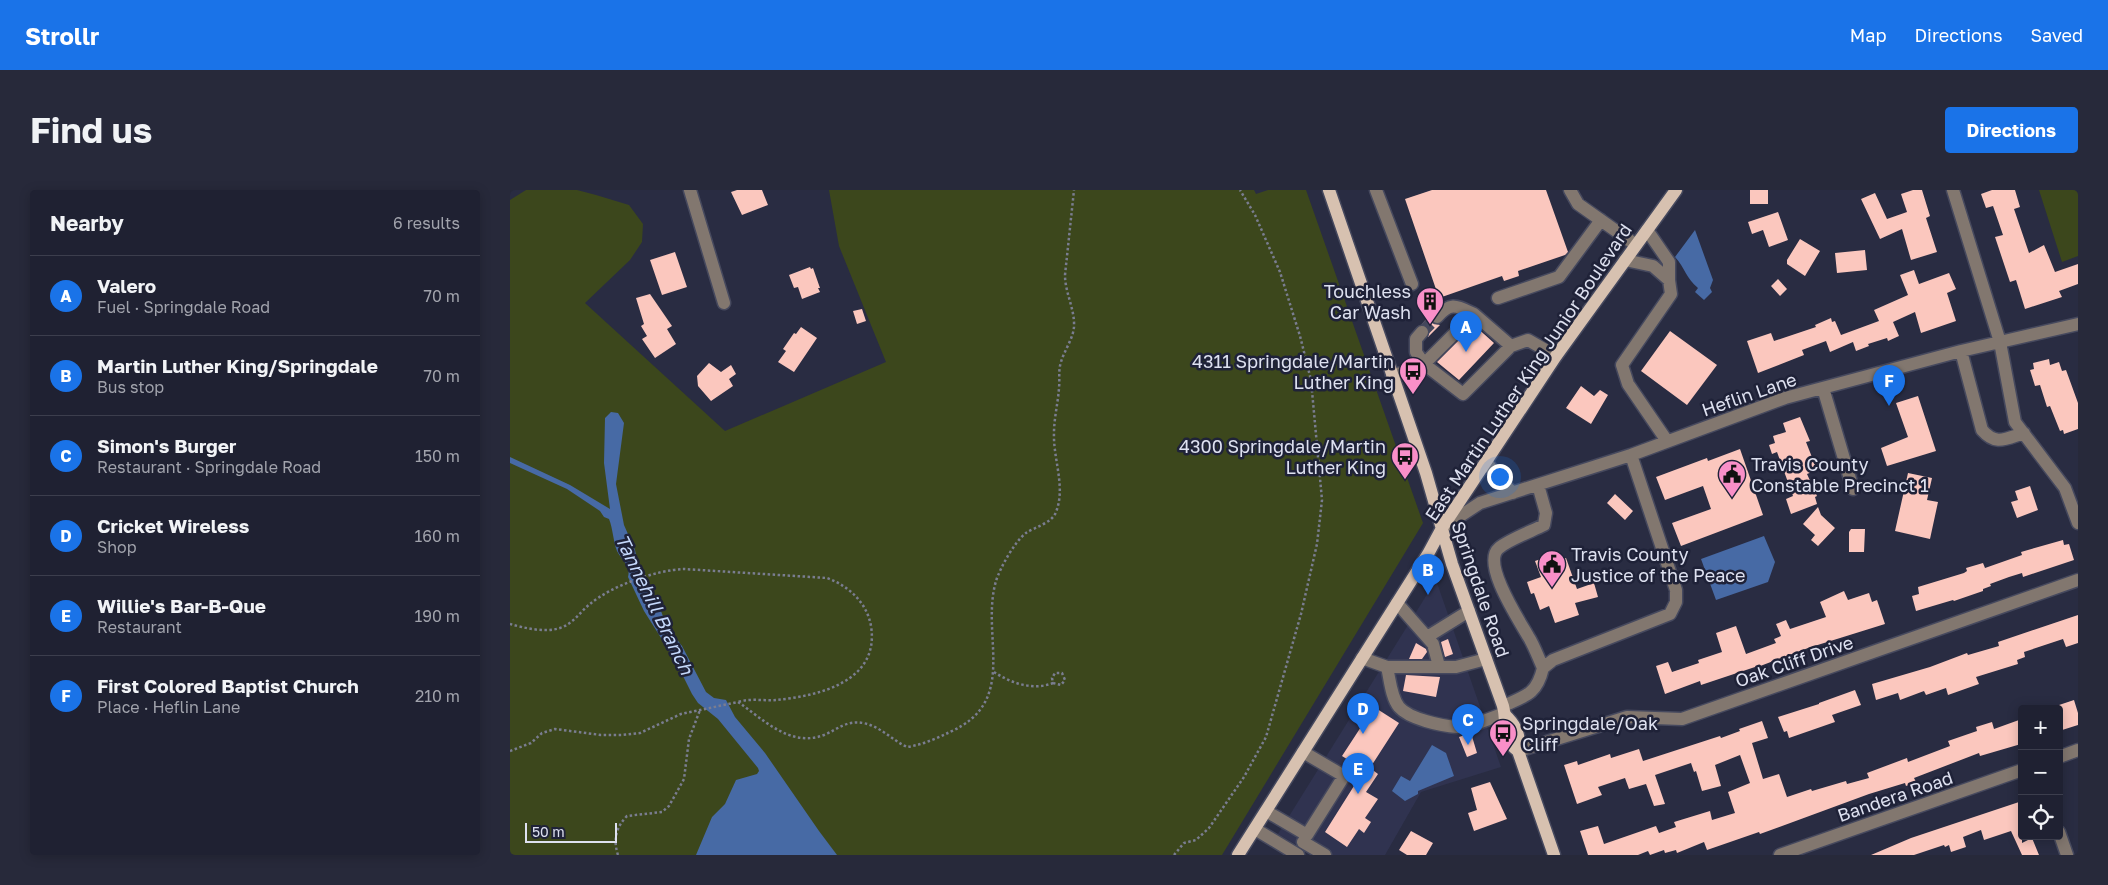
<!DOCTYPE html>
<meta charset="utf-8">
<style>
:root{--surface:#1f2132;--page:#27293a;--text:#f1f3f6;--muted:#a1a3ac;--line:#3c3e4d;--accent:#1a73e8}
body{margin:0;font-family:"Golos Text",sans-serif;background:var(--page);color:var(--text)}
.controls{position:absolute;right:15px;bottom:15px;display:grid;overflow:hidden;border-radius:5px;box-shadow:0 2px 12px #0003}
.controls button{width:45px;height:45px;display:grid;place-items:center;padding:0;border:0;border-bottom:1px solid var(--line);background:var(--surface);color:var(--text);font:25px sans-serif}
.scale{position:absolute;left:15px;bottom:12px;width:92px;box-sizing:border-box;padding-left:5px;border:2px solid #dee1f0;border-top:0;font-size:14px;line-height:18px;white-space:nowrap;color:#dee1f0;-webkit-text-stroke:4px #1f2238;paint-order:stroke}
.you{position:absolute;left:989px;top:286px;width:18px;height:18px;margin:-12px;border:4px solid #fff;border-radius:50%;background:#1a73e8;box-shadow:0 0 0 8px #1a73e833}
.badge{display:grid;place-items:center;width:32px;height:32px;border-radius:50%;background:var(--accent);color:#fff;font-size:16px;font-weight:700}
.pin{position:absolute;translate:-50% -41px;filter:drop-shadow(0 1px 2px #0008)}
.pin::after{content:'';position:absolute;top:26px;width:18px;height:15px;background:inherit;clip-path:polygon(0 0,100% 0,50% 100%)}
.list{margin:0;padding:0;list-style:none}
h2{display:flex;justify-content:space-between;align-items:center;height:65px;margin:0;padding:0 20px;font-size:21px}
h2 small{font-size:16px;font-weight:400;color:var(--muted)}
.list li{display:grid;grid-template-columns:32px 1fr auto;gap:15px;align-items:center;box-sizing:border-box;height:80px;padding:0 20px;border-top:1px solid var(--line)}
.list b{display:block;font-size:19px;white-space:nowrap}
.list p{margin:0;font-size:16px;white-space:nowrap;color:var(--muted)}
.list em{font-size:16px;font-style:normal;color:var(--muted)}
.icon{flex:none;width:28px;height:28px;fill:none;stroke:currentColor;stroke-width:2;stroke-linecap:round;stroke-linejoin:round}
.map{position:relative;flex:none;width:1568px;height:665px;overflow:hidden;border-radius:5px}
header{display:flex;align-items:center;gap:30px;box-sizing:border-box;height:70px;padding:0 25px;background:var(--accent);color:#fff}
header strong{font-size:24px}
nav{display:flex;gap:28px;margin-inline-start:auto;font-size:18px}
.intro{display:flex;align-items:center;justify-content:space-between;box-sizing:border-box;height:120px;padding:0 30px}
h1{margin:0;font-size:35px}
.button{padding:12px 22px;border-radius:5px;background:var(--accent);color:#fff;font-size:18px;font-weight:700}
main{display:flex;gap:30px;padding:0 30px}
aside{flex:1;background:var(--surface);border-radius:5px;box-shadow:0 2px 12px #0003}
.map>svg:first-child{display:block}
.built{fill:#303350}
.green{fill:#3c471c}
.water{fill:#476aa5}
.building{fill:#fbc7be}
.lines{fill:none;stroke-linecap:round;stroke-linejoin:round}
.minor-tunnel{stroke:#44475c;stroke-width:12;stroke-dasharray:12 6;stroke-linecap:butt}
.minor-casing{stroke:#46495e;stroke-width:15}
.major-casing{stroke:#46495e;stroke-width:15}
.path{stroke:#7a7d90;stroke-width:2.5;stroke-dasharray:2.5 2.5;stroke-linecap:butt}
.minor{stroke:#82776f;stroke-width:12}
.major{stroke:#d7c1b0;stroke-width:12}
.labels{text-anchor:middle;dominant-baseline:central;stroke-width:5;stroke-linejoin:round;paint-order:stroke}
.poi-label{font-size:18px;fill:#dee1f0;stroke:#1f2238;text-anchor:end}
.street-label{font-size:18px;fill:#dee1f0;stroke:#1f2238}
.water-label{font-size:19px;font-style:italic;fill:#c5d9fc;stroke:#1f2238}
</style>
<header>
<strong>Strollr</strong>
<nav><a>Map</a><a>Directions</a><a>Saved</a></nav>
</header>
<div class="intro"><h1>Find us</h1><a class="button">Directions</a></div>
<main>
<aside>
<h2>Nearby<small>6 results</small></h2>
<ul class="list">
<li><span class="badge">A</span><div><b>Valero</b><p>Fuel · Springdale Road</p></div><em>70 m</em></li>
<li><span class="badge">B</span><div><b>Martin Luther King/Springdale</b><p>Bus stop</p></div><em>70 m</em></li>
<li><span class="badge">C</span><div><b>Simon's Burger</b><p>Restaurant · Springdale Road</p></div><em>150 m</em></li>
<li><span class="badge">D</span><div><b>Cricket Wireless</b><p>Shop</p></div><em>160 m</em></li>
<li><span class="badge">E</span><div><b>Willie's Bar-B-Que</b><p>Restaurant</p></div><em>190 m</em></li>
<li><span class="badge">F</span><div><b>First Colored Baptist Church</b><p>Place · Heflin Lane</p></div><em>210 m</em></li>
</ul>
</aside>
<div class="map">
<svg width="1568" height="665" viewBox="0 0 1568 665">
<rect width="100%" height="100%" fill="#292c42"/>
<!-- built -->
<path class="built" d="M 926,390 L 991,577 L 911,602 L 875,665 L 804,665 L 768,644 Z"/>
<!-- green -->
<path class="green" d="M 16,0 L 67,0 L 86,5 L 119,15 L 133,34 L 132,52 L 120,70 L 75,113 L 215,241 L 376,172 L 329,56 L 319,0 L 744,0 L 746,4 L 758,0 L 796,0 L 913,333 L 712,665 L 0,665 L 0,10 Z
M 1529,0 L 1568,0 L 1568,66 L 1552,72 Z"/>
<!-- water -->
<path class="water" d="M 1185,40 L 1203,90 L 1200,98 L 1202,102 L 1194,110 L 1185,102 L 1188,98 C 1176,88 1175,78 1165,67 Z
M 101,222 L 108,223 L 114,233 L 106,294 L 114,335 L 125,360 L 128,375 L 148,413 L 157,437 L 172,456 L 196,502 L 204,508 L 216,510 L 225,527 L 255,563 L 309,641 L 327,665 L 186,665 L 202,627 L 215,614 L 226,590 L 247,584 L 249,581 L 248,578 L 208,529 L 188,513 L 182,504 L 165,470 L 134,421 L 118,387 C 121,375 112,371 107,361 C 103,351 103,339 99,329 L 94,327 L 90,321 L 57,299 L 0,273 L 0,267 L 60,295 L 100,319 L 94,273 L 95,228 Z
M 1254,346 L 1265,372 L 1258,392 L 1206,410 L 1191,369 Z
M 922,555 L 936,563 L 944,586 L 908,601 L 908,604 L 895,611 L 882,601 L 891,586 L 900,591 Z"/>
<!-- building -->
<path class="building" d="M 227,0 L 252,0 L 258,15 L 232,25 L 221,2 Z
M 922,0 L 1036,0 L 1058,62 L 1055,65 L 1008,81 L 1009,86 L 994,91 L 992,86 L 929,108 L 895,9 Z
M 1240,0 L 1258,0 L 1258,14 L 1240,14 Z
M 1403,0 L 1412,0 L 1420,26 L 1416,28 L 1427,62 L 1401,70 L 1392,39 L 1370,49 L 1351,9 L 1365,3 L 1377,29 L 1397,22 L 1391,4 Z
M 1482,0 L 1505,0 L 1510,17 L 1504,19 L 1519,63 L 1534,55 L 1545,82 L 1568,74 L 1568,94 L 1549,101 L 1552,107 L 1515,119 L 1506,90 L 1500,92 L 1485,47 L 1493,45 L 1483,16 L 1476,18 L 1471,4 Z
M 1268,22 L 1278,50 L 1259,57 L 1253,40 L 1242,44 L 1238,32 Z
M 1290,49 L 1310,61 L 1295,86 L 1277,74 L 1277,70 Z
M 1355,60 L 1357,80 L 1327,83 L 1325,63 Z
M 165,62 L 177,97 L 152,105 L 140,70 Z
M 300,77 L 301,79 L 303,78 L 310,98 L 308,98 L 310,102 L 292,109 L 288,97 L 284,98 L 279,85 Z
M 1404,80 L 1409,94 L 1439,83 L 1446,99 L 1437,103 L 1446,131 L 1411,143 L 1405,122 L 1383,132 L 1389,146 L 1378,151 L 1377,148 L 1358,154 L 1359,156 L 1346,161 L 1343,152 L 1320,162 L 1316,151 L 1292,160 L 1294,165 L 1248,183 L 1237,151 L 1261,143 L 1264,151 L 1306,137 L 1305,135 L 1321,128 L 1322,132 L 1325,131 L 1331,145 L 1369,131 L 1364,120 L 1398,105 L 1390,85 Z
M 1268,89 L 1277,99 L 1270,106 L 1261,96 Z
M 140,104 L 162,136 L 157,139 L 166,154 L 145,168 L 132,149 L 137,146 L 131,136 L 134,134 L 126,108 Z
M 352,119 L 356,131 L 347,134 L 343,121 Z
M 919,126 L 922,133 L 930,135 L 918,147 L 919,139 L 912,134 Z
M 964,135 L 984,153 L 949,190 L 927,172 Z
M 291,137 L 307,148 L 284,182 L 268,172 L 276,161 L 273,159 L 284,143 L 286,144 Z
M 1160,141 L 1207,175 L 1177,215 L 1131,181 Z
M 1539,169 L 1540,175 L 1549,172 L 1552,181 L 1556,180 L 1568,213 L 1568,239 L 1554,244 L 1553,240 L 1550,241 L 1540,216 L 1537,217 L 1530,195 L 1525,196 L 1520,180 L 1524,179 L 1523,173 Z
M 199,173 L 211,182 L 221,175 L 226,184 L 219,189 L 223,196 L 201,211 L 188,196 L 187,186 Z
M 1071,196 L 1084,206 L 1090,200 L 1098,205 L 1081,234 L 1056,218 Z
M 1408,206 L 1426,261 L 1377,276 L 1371,258 L 1398,247 L 1386,213 Z
M 1290,227 L 1300,251 L 1296,252 L 1307,280 L 1297,284 L 1307,306 L 1305,307 L 1307,314 L 1281,324 L 1276,309 L 1283,306 L 1267,262 L 1262,264 L 1259,255 L 1265,253 L 1263,246 L 1276,242 L 1273,233 Z
M 1230,259 L 1253,325 L 1171,356 L 1162,333 L 1201,319 L 1193,296 L 1155,310 L 1146,287 L 1197,268 L 1198,271 Z
M 1398,283 L 1422,288 L 1417,310 L 1428,312 L 1420,349 L 1385,341 Z
M 1520,296 L 1528,320 L 1507,328 L 1501,312 L 1508,310 L 1505,301 Z
M 1105,304 L 1123,321 L 1115,330 L 1097,313 Z
M 1308,317 L 1311,325 L 1325,338 L 1308,356 L 1301,350 L 1305,345 L 1293,334 Z
M 1341,339 L 1355,339 L 1354,362 L 1339,362 L 1339,342 Z
M 1553,350 L 1554,355 L 1559,354 L 1564,370 L 1513,387 L 1512,383 L 1499,387 L 1480,394 L 1481,396 L 1473,399 L 1473,401 L 1444,411 L 1443,410 L 1406,421 L 1402,406 L 1409,404 L 1408,397 L 1454,383 L 1457,381 L 1456,378 L 1473,373 L 1475,378 L 1512,365 L 1511,362 Z
M 1048,363 L 1051,370 L 1056,368 L 1067,399 L 1084,393 L 1088,407 L 1065,413 L 1069,425 L 1045,433 L 1039,416 L 1030,420 L 1024,403 L 1021,404 L 1017,392 L 1031,387 L 1025,371 Z
M 1334,401 L 1338,410 L 1359,403 L 1362,412 L 1367,410 L 1375,434 L 1298,458 L 1245,478 L 1245,477 L 1191,495 L 1190,491 L 1155,504 L 1146,476 L 1158,472 L 1162,482 L 1189,473 L 1188,470 L 1212,462 L 1206,443 L 1226,436 L 1236,464 L 1266,453 L 1264,449 L 1271,446 L 1266,434 L 1276,430 L 1280,439 L 1316,427 L 1310,412 Z
M 1568,425 L 1568,453 L 1556,457 L 1553,449 L 1514,462 L 1515,467 L 1507,470 L 1508,474 L 1466,487 L 1469,494 L 1438,505 L 1436,498 L 1416,505 L 1414,501 L 1390,510 L 1388,503 L 1366,510 L 1362,494 L 1420,477 L 1457,463 L 1458,465 L 1489,456 L 1488,452 Z
M 938,449 L 943,464 L 935,467 L 931,452 Z
M 906,453 L 916,459 L 917,462 L 912,469 L 899,469 Z
M 896,485 L 930,487 L 926,507 L 893,501 Z
M 1345,500 L 1351,515 L 1322,525 L 1325,532 L 1279,548 L 1277,541 L 1274,542 L 1268,527 L 1309,514 L 1309,513 Z
M 1564,510 L 1568,523 L 1568,535 L 1549,541 L 1549,515 Z
M 864,517 L 889,533 L 860,578 L 868,584 L 856,602 L 868,609 L 855,628 L 861,632 L 854,643 L 849,639 L 837,657 L 815,642 L 854,580 L 832,566 Z
M 1509,530 L 1512,545 L 1508,546 L 1511,554 L 1470,566 L 1469,563 L 1404,588 L 1406,592 L 1396,596 L 1395,593 L 1359,604 L 1250,644 L 1249,642 L 1197,660 L 1194,652 L 1167,663 L 1166,660 L 1155,663 L 1154,660 L 1140,665 L 1138,661 L 1128,665 L 1078,665 L 1070,641 L 1088,636 L 1094,654 L 1146,636 L 1149,643 L 1166,637 L 1164,632 L 1200,621 L 1202,630 L 1225,623 L 1218,602 L 1240,593 L 1230,565 L 1205,575 L 1211,596 L 1192,601 L 1186,581 L 1184,582 L 1181,573 L 1145,585 L 1155,614 L 1144,616 L 1136,594 L 1119,599 L 1115,588 L 1088,597 L 1092,605 L 1067,614 L 1054,575 L 1067,571 L 1068,575 L 1100,564 L 1101,568 L 1129,559 L 1133,571 L 1210,546 L 1211,548 L 1230,541 L 1229,539 L 1252,531 L 1258,548 L 1242,553 L 1253,589 L 1269,584 L 1277,607 L 1301,599 L 1302,601 L 1336,591 L 1337,594 L 1359,588 L 1357,583 L 1397,568 L 1398,572 L 1440,556 L 1438,551 L 1467,541 L 1466,537 L 1482,532 L 1484,539 Z
M 961,543 L 967,563 L 957,567 L 949,547 Z
M 980,592 L 997,629 L 964,641 L 958,623 L 967,620 L 961,598 Z
M 1512,611 L 1512,653 L 1522,648 L 1529,665 L 1512,665 L 1501,641 L 1474,650 L 1471,640 L 1453,647 L 1456,657 L 1441,662 L 1439,655 L 1435,657 L 1434,655 L 1404,665 L 1361,665 L 1401,648 Z
M 901,641 L 923,653 L 916,665 L 897,665 L 889,660 Z"/>
<g class="lines">
<!-- minor-tunnel -->
<path class="minor-tunnel" d="M 912,142 L 927,127"/>
<!-- minor casing -->
<g class="minor-casing">
<path id="minor" d="M 180,0 L 214,113
M 866,0 L 902,94
M 1060,0 L 1068,14 L 1126,55
M 1443,0 L 1490,152 L 1505,232 L 1555,298 L 1568,333
M 1137,40 L 1159,72 L 1159,90
M 1115,70 L 1143,76 L 1159,90 L 1161,104 L 1112,175 L 1118,194 L 1157,251
M 988,108 L 1049,87 L 1091,30
M 927,127 C 941,111 947,116 964,124
M 912,142 L 906,149 L 906,162 L 914,174 L 953,204 L 1001,156
M 1451,161 L 1472,240 C 1486,256 1495,249 1514,243
M 882,185 L 902,181 L 914,174 L 964,124 L 1001,156 L 1018,150 L 1046,166
M 1313,198 L 1343,299
M 977,272 L 986,286 L 1003,303
M 932,338 L 970,313 L 1121,265 L 1275,208 L 1451,161 L 1568,134
M 887,413 L 923,454 L 929,476
M 917,447 L 959,421
M 852,468 L 877,477 L 946,477 L 976,469
M 877,477 C 880,490 881,507 889,517 C 899,529 932,536 947,537 C 962,537 981,528 995,523
M 1033,478 L 1043,470 L 1160,424 L 1166,412 L 1166,400 L 1121,265
M 993,516 C 1016,506 1027,504 1033,478 C 1028,467 1024,455 1018,446 C 1009,430 971,373 989,358 C 998,350 1022,341 1034,335 L 1036,323 L 1028,295
M 1008,561 L 1117,527 L 1172,529 L 1568,390
M 1549,567 L 1568,560
M 756,621 L 797,645 L 834,586 L 793,562
M 745,639 L 788,665
M 1549,642 L 1557,665
M 793,652 L 815,665
M 1270,665 L 1512,580"/>
</g>
<!-- major casing -->
<g class="major-casing">
<path id="major" d="M 819,0 L 916,283 L 942,374 L 993,516 C 998,535 989,546 1008,561
M 995,525 C 1006,535 1011,547 1008,561 L 1044,665
M 728,665 L 918,364 L 932,338 L 1046,166 L 1166,0"/>
</g>
<!-- path -->
<path class="path" d="M 0,434 C 14,438 35,443 50,438 C 63,434 70,422 80,414 C 101,396 146,380 174,379 L 317,388 C 339,396 357,413 361,436 C 370,492 308,506 266,510 C 253,511 240,508 228,512
M 484,482 C 501,493 523,501 543,493 L 542,488 L 545,483 L 552,483 L 555,490 L 551,495 L 543,493
M 0,561 L 21,553 L 32,543 L 45,539 L 91,545 L 112,545 L 130,543 L 171,524 L 228,512 C 253,529 280,558 314,545 C 328,539 337,530 353,533 C 370,536 382,550 397,557 C 412,555 427,548 440,542 C 510,511 470,446 486,391 C 490,378 505,351 516,343 C 525,337 542,333 546,322 C 556,297 543,269 544,243 C 544,228 548,213 549,198 C 550,189 548,181 551,172 C 554,161 563,149 564,137 C 565,119 555,103 555,85 L 564,0
M 108,665 C 103,650 106,637 117,626 L 152,622 L 159,616 L 174,589 L 179,549 L 190,520
M 664,665 L 674,653 L 686,650 L 699,638 L 734,587 L 756,547 L 791,424 L 807,354 L 812,310 L 801,190 L 790,146 L 770,82 L 745,25 L 730,0"/>
<!-- minor -->
<use href="#minor" class="minor"/>
<!-- major -->
<use href="#major" class="major"/>
</g>
<!-- icons -->
<defs>
<g id="building-pin" transform="scale(1.4375)"><path d="M0 17L-7.5 6A9.5 9.5 0 1 1 7.5 6Z" fill="#f98fc8" stroke="#1f2238"/><path d="M-4-6H4V6H1V3H-1V6H-4ZM-2.5-4.3h1.7v1.8h-1.7ZM.8-4.3h1.7v1.8H.8ZM-2.5-1h1.7V.8h-1.7ZM.8-1h1.7V.8H.8Z" fill="#111"/></g>
<g id="bus-pin" transform="scale(1.4375)"><path d="M0 17L-7.5 6A9.5 9.5 0 1 1 7.5 6Z" fill="#f98fc8" stroke="#1f2238"/><path d="M-5-6H5V4H4V6H2V4H-2V6H-4V4H-5ZM-3.5-4V0h7V-4ZM-3.5 1.2v1.5H-2V1.2ZM2 1.2v1.5H3.5V1.2Z" fill="#111"/></g>
<g id="civic-pin" transform="scale(1.4375)"><path d="M0 17L-7.5 6A9.5 9.5 0 1 1 7.5 6Z" fill="#f98fc8" stroke="#1f2238"/><path d="M-.6-6.5H3V-4.5H.6V-3L4-1V1h2V6H-6V1h2V-1L-.6-3ZM-1.2 2.5V6h2.4V2.5Z" fill="#111"/></g>
</defs>
<g fill-rule="evenodd">
<use href="#building-pin" x="920" y="111"/>
<use href="#bus-pin" x="903" y="181"/>
<use href="#bus-pin" x="895" y="266"/>
<use href="#civic-pin" x="1222" y="284"/>
<use href="#civic-pin" x="1042" y="374"/>
<use href="#bus-pin" x="993" y="543"/>
</g>
<g class="labels">
<!-- poi labels -->
<g class="poi-label">
<text x="901" y="101">Touchless<tspan x="901" dy="21">Car Wash</tspan></text>
<text x="884" y="171">4311 Springdale/Martin<tspan x="884" dy="21">Luther King</tspan></text>
<text x="876" y="256">4300 Springdale/Martin<tspan x="876" dy="21">Luther King</tspan></text>
<text x="1241" y="274" text-anchor="start">Travis County<tspan x="1241" dy="21">Constable Precinct 1</tspan></text>
<text x="1061" y="364" text-anchor="start">Travis County<tspan x="1061" dy="21">Justice of the Peace</tspan></text>
<text x="1012" y="533" text-anchor="start">Springdale/Oak<tspan x="1012" dy="21">Cliff</tspan></text>
</g>
<!-- street labels -->
<g class="street-label">
<text transform="translate(1018 182) rotate(-56)">East Martin Luther King Junior Boulevard</text>
<text transform="translate(1239 204) rotate(-19)">Heflin Lane</text>
<text transform="translate(971 399) rotate(71)">Springdale Road</text>
<text transform="translate(1284 471) rotate(-19)">Oak Cliff Drive</text>
<text transform="translate(1385 606) rotate(-19)">Bandera Road</text>
</g>
<!-- water labels -->
<g class="water-label">
<text transform="translate(145 414) rotate(64)">Tannehill Branch</text>
</g>
</g>
</svg>
<div class="controls">
<button>+</button>
<button>−</button>
<button><svg class="icon" aria-label="locate" viewBox="0 0 24 24"><circle cx="12" cy="12" r="6"/><path d="M12 2v4M12 18v4M2 12h4M18 12h4"/></svg></button>
</div>
<div class="scale">50 m</div>
<div class="you"></div>
<div class="pin badge" style="left:956px;top:162px">A</div>
<div class="pin badge" style="left:918px;top:405px">B</div>
<div class="pin badge" style="left:958px;top:555px">C</div>
<div class="pin badge" style="left:853px;top:544px">D</div>
<div class="pin badge" style="left:848px;top:604px">E</div>
<div class="pin badge" style="left:1379px;top:216px">F</div>
</div>
</main>
